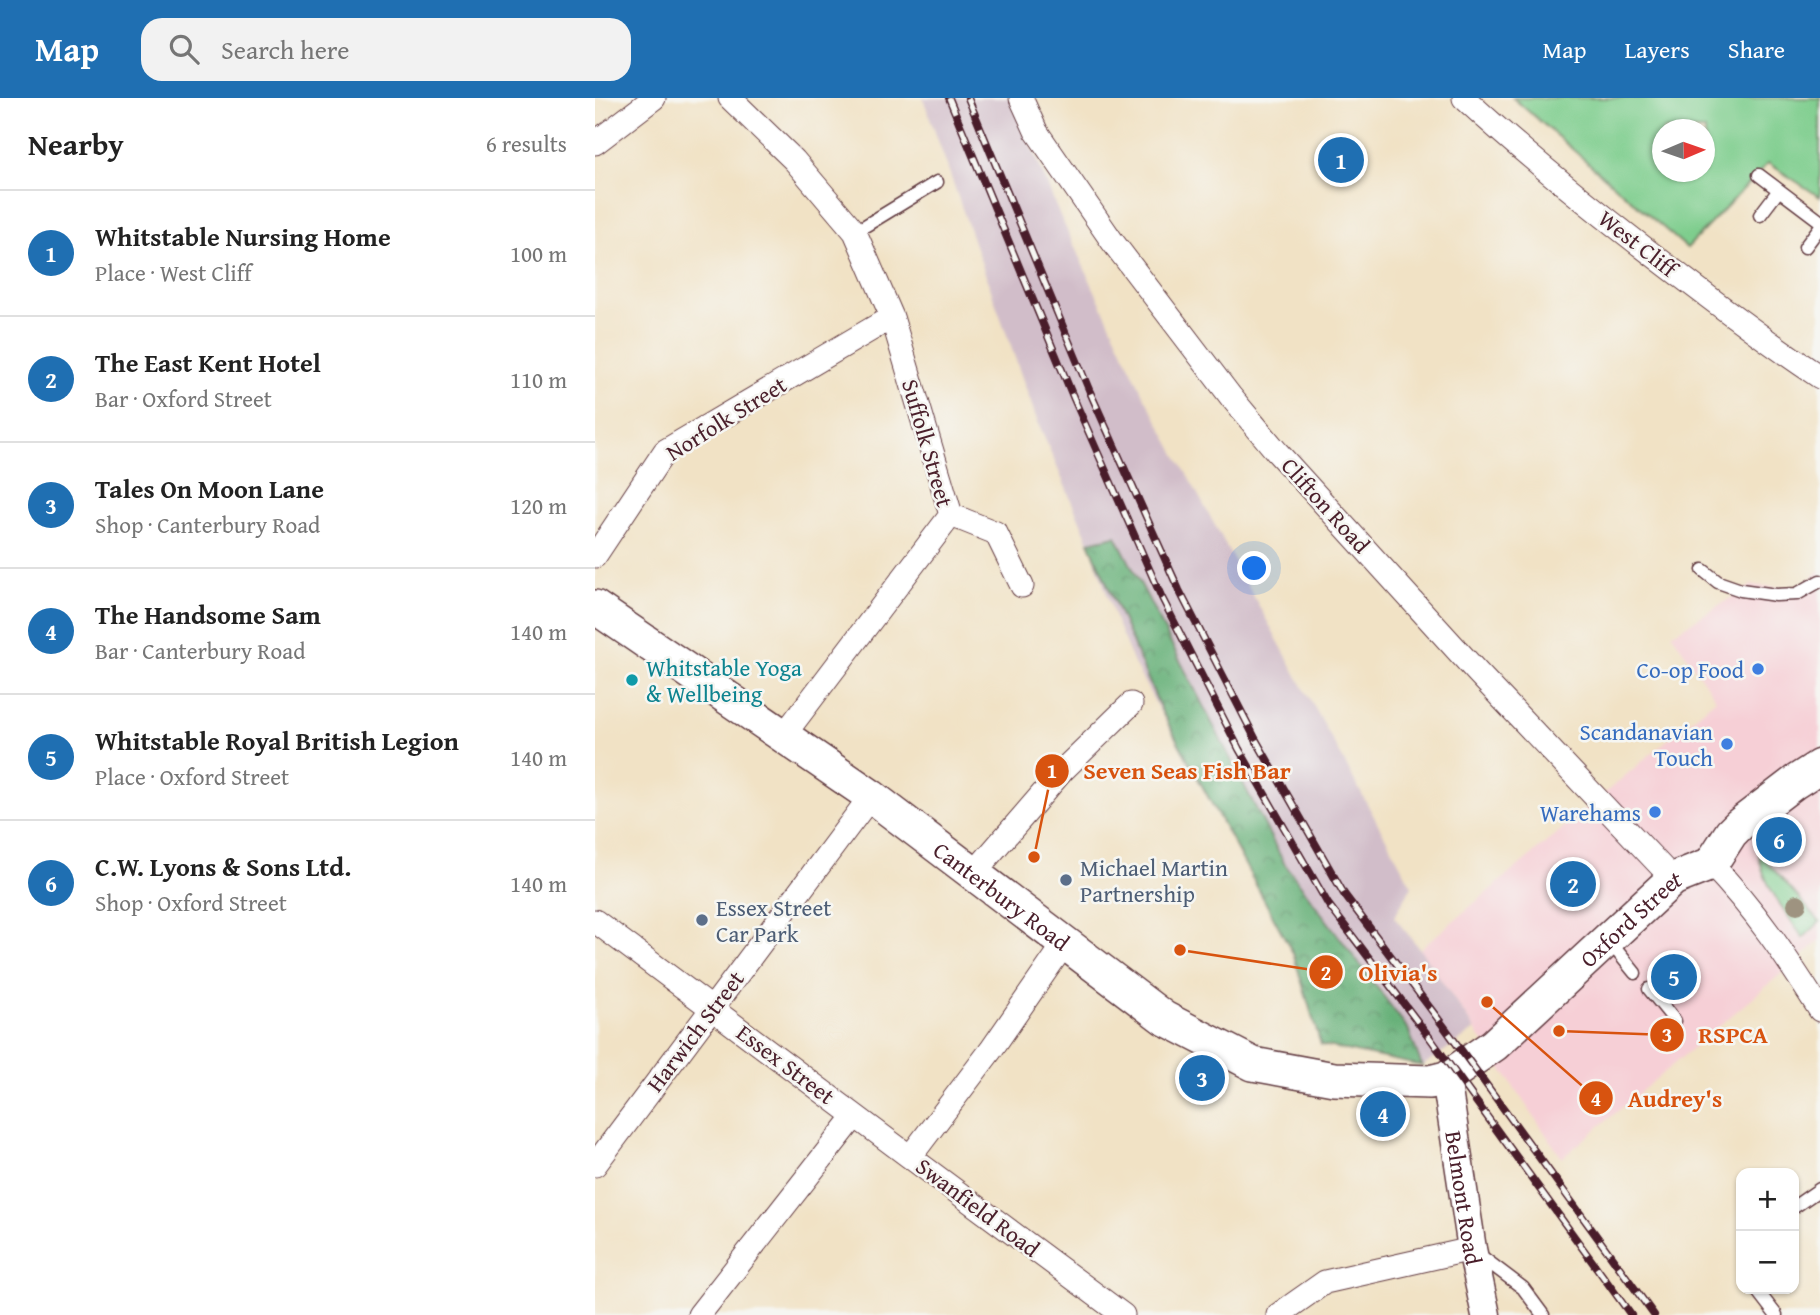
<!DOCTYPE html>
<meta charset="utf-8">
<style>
:root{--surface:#fff;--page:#f2f2f2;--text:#222;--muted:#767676;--line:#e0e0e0;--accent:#1f6fb2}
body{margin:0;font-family:"Gentium Book Plus",serif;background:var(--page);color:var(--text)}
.controls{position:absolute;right:21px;bottom:21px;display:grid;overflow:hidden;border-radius:14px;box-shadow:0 2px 5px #0004}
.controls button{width:63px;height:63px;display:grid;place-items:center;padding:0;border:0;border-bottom:2px solid var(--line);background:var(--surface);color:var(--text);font:35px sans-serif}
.compass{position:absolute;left:1057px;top:21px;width:63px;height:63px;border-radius:50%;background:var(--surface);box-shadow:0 2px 5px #0004;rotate:88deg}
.you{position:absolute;left:660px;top:471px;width:24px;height:24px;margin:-18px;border:5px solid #fff;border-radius:50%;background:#1a73e8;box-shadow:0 0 0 10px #1a73e833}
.badge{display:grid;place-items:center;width:46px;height:46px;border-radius:50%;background:var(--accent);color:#fff;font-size:23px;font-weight:700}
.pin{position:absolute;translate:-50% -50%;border:4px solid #fff;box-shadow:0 2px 7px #0006}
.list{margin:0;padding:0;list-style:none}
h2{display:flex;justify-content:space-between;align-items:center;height:91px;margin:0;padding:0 28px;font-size:30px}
h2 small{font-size:23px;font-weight:400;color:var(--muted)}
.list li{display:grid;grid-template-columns:46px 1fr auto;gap:21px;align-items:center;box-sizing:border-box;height:126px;padding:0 28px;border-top:2px solid var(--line)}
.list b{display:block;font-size:26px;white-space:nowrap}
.list p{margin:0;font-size:23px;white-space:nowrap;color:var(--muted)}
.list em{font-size:23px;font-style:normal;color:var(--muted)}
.icon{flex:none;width:38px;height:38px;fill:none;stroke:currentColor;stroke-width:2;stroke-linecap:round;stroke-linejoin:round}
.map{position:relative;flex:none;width:1225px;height:1217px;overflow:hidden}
header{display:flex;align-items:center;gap:42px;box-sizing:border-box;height:98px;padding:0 35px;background:var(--accent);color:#fff}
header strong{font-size:33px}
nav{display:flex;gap:38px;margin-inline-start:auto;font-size:24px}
.search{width:490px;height:63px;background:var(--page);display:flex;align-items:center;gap:18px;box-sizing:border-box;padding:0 24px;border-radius:21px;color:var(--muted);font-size:26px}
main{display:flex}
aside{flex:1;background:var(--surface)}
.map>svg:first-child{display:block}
.built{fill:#f6cfd6}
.railway{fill:#d1bdc9}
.grass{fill:#7ecd8d;stroke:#64765c;stroke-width:2;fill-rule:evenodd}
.forest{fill:url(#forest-crowns);stroke:#586852;stroke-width:2}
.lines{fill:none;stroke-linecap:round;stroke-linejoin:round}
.service-casing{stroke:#633c42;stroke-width:15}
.minor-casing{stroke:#633c42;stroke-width:25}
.tertiary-casing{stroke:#633c42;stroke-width:31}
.secondary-casing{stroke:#633c42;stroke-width:36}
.service{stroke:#fff;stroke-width:12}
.minor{stroke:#fff;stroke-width:23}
.tertiary{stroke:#fff;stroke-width:28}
.secondary{stroke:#fff;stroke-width:33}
.rail-casing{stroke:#4a1f2b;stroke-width:8}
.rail{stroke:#f6f6f2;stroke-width:5;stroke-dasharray:16;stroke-linecap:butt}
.tree{fill:#9e9380}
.shop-dot{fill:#3f7fe0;stroke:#f6f6f2;stroke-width:2.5}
.culture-dot{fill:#0f9aa8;stroke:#f6f6f2;stroke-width:2.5}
.service-dot{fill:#5c6f8a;stroke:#f6f6f2;stroke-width:2.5}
.labels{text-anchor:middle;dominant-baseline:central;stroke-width:5;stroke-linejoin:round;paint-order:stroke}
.street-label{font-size:23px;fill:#4a1f2b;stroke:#f6f6f2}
.culture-label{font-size:23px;fill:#0d838f;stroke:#f6f6f2;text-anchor:start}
.shop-label{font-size:23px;fill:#366cbe;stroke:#f6f6f2;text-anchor:end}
.service-label{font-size:23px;fill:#4e5e75;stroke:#f6f6f2;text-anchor:start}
.leader{fill:none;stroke:#d8530f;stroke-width:2.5}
.callout-dot{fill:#d8530f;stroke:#f6f6f2;stroke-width:2.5}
.mark-label{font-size:21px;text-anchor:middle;font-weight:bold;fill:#fff}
.callout-label{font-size:24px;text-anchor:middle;font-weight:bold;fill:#d8530f;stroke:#f6f6f2;stroke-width:5;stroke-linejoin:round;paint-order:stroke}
</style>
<header>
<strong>Map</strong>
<div class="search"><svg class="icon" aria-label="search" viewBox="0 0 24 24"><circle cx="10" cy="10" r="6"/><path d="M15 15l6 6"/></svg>Search here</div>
<nav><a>Map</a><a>Layers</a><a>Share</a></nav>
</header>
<main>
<aside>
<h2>Nearby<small>6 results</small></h2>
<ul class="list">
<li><span class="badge">1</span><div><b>Whitstable Nursing Home</b><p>Place · West Cliff</p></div><em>100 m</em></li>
<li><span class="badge">2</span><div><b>The East Kent Hotel</b><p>Bar · Oxford Street</p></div><em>110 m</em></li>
<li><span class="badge">3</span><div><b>Tales On Moon Lane</b><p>Shop · Canterbury Road</p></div><em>120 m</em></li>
<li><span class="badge">4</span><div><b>The Handsome Sam</b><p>Bar · Canterbury Road</p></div><em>140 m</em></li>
<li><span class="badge">5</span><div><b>Whitstable Royal British Legion</b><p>Place · Oxford Street</p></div><em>140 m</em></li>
<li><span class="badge">6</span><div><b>C.W. Lyons &amp; Sons Ltd.</b><p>Shop · Oxford Street</p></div><em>140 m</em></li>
</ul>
</aside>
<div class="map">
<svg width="1225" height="1217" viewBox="0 0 1225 1217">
<defs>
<pattern id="forest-crowns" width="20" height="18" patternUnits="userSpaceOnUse" patternTransform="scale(1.75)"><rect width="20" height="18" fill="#66b078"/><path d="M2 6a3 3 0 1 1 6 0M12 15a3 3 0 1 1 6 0" fill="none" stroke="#568f63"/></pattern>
</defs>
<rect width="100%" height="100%" fill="#f6f6f2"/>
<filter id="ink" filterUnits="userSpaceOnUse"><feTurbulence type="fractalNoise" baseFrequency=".0143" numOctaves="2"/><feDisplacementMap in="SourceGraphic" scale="14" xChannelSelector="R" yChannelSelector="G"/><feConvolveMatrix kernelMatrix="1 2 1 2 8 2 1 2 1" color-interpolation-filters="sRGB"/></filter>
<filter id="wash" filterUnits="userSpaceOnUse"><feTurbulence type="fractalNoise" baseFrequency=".00686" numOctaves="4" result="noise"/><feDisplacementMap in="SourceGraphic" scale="28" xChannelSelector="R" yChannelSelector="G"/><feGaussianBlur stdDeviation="1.57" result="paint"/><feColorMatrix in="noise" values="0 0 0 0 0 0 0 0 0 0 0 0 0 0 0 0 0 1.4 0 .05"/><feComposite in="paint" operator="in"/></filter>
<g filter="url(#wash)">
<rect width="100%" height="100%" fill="#f1e2c5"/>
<!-- built -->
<path class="built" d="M 1225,472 L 1225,843 L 967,1060 L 825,851 L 1121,601 L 1077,536 L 1157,487 L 1204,491 Z"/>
<!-- railway -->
<path class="railway" d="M 328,0 L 418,0 L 461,109 L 547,294 L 817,788 L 799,819 L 825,851 L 880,932 L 827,968 L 726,947 L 698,855 L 540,568 L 521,523 L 494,444 L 442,322 Z"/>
<!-- grass -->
<path class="grass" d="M 918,0 L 1225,0 L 1225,99 L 1173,65 L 1092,150 ZM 1068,32 L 1110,32 L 1110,74 L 1068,74 Z
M 1164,755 L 1225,824 L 1208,840 C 1191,814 1167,787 1164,755 Z"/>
<!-- forest -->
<path class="forest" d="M 521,438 L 689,765 L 813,931 L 827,968 L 726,947 L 698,855 L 567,614 L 494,444 Z"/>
</g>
<g filter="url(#ink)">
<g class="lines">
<!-- service casing -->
<g class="service-casing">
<path id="service" d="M 1164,77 L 1225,123
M 1165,117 L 1184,92
M 260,134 L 342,84
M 1210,149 L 1225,129
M 1108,472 L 1123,484 L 1146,492 L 1181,497 L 1202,496 L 1225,483
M 1014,843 L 1040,875
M 1054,891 L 1080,923
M 1199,1109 L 1225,1091
M 883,1156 L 928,1190 L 948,1217
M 1161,1191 L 1181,1217"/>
</g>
<!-- minor casing -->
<g class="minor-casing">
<path id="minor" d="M 135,0 L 199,62 L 260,134 L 297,219 L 356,417 L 189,637
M 426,0 L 441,33 L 517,143 L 636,299 L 682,354 L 882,574 L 1078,781
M 869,0 C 937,63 1009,120 1083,176 C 1129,211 1176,247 1225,279
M 0,45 L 59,0
M 356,417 L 401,435 L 427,488
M 0,458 L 70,353 L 297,219
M 1116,766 C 1161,813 1190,857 1225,912
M 378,776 L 468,672 L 536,606
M 0,823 L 315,1059
M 470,845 L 396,952 L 315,1059 L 528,1217
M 0,1067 L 276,698
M 104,1217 L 260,1018
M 683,1217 L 730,1184 L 877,1151"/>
</g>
<!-- tertiary casing -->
<g class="tertiary-casing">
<g id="tertiary">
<path id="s1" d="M 851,980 L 877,1151 L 891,1217"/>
</g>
</g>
<!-- secondary casing -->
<g class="secondary-casing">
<g id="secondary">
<path id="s2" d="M 0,509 L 276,698 L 569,920 L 658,966 L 739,981 L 835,984 L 851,980 L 899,947 L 1078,781 L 1116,766 L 1136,735 L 1145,726 L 1200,684 L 1225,668"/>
</g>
</g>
<!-- service -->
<use href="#service" class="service"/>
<!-- minor -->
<use href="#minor" class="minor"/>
<!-- tertiary -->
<use href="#tertiary" class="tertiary"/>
<!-- secondary -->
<use href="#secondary" class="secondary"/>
<!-- rail casing -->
<g class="rail-casing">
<path id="rail" d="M 354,0 L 479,301 L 567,500 L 644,651 L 733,806 L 835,940 L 1036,1217
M 373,0 L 495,294 L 584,492 L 661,642 L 749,796 L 850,930 L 1059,1217"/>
</g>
<!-- rail -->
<use href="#rail" class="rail"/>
</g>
<!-- trees -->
<circle class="tree" cx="1202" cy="806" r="10"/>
</g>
<!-- markers -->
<g class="shop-dot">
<circle cx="1163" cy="571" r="7"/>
<circle cx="1132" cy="646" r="7"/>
<circle cx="1060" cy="714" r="7"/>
</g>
<circle class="culture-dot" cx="37" cy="582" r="7"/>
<g class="service-dot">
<circle cx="471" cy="782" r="7"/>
<circle cx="107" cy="822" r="7"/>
</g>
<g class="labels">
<!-- street labels -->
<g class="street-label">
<text transform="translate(1043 145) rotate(38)">West Cliff</text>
<text transform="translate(131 320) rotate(-32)">Norfolk Street</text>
<text transform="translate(333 345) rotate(74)">Suffolk Street</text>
<text transform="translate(731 407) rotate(48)">Clifton Road</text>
<text stroke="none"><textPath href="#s2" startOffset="499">Canterbury Road</textPath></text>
<text stroke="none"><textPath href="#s2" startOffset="1242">Oxford Street</textPath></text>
<text transform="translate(100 933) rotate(-53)">Harwich Street</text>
<text transform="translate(191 966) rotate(37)">Essex Street</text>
<text stroke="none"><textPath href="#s1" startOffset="121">Belmont Road</textPath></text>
<text transform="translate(383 1109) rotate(37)">Swanfield Road</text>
</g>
<!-- culture labels -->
<g class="culture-label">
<text x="51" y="569">Whitstable Yoga<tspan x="51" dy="26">&amp; Wellbeing</tspan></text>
</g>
<!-- shop labels -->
<g class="shop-label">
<text x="1149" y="571">Co-op Food</text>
<text x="1118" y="633">Scandanavian<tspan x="1118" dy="26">Touch</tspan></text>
<text x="1046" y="714">Warehams</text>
</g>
<!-- service labels -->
<g class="service-label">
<text x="485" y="769">Michael Martin<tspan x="485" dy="26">Partnership</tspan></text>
<text x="121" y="809">Essex Street<tspan x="121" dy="26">Car Park</tspan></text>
</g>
</g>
<!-- callouts -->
<path class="leader" d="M439 759L457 673M585 852L731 874M964 933L1072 937M892 904L1001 1000"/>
<g class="callout-dot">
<circle cx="439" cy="759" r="7"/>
<circle cx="585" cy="852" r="7"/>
<circle cx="964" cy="933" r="7"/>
<circle cx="892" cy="904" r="7"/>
<circle cx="457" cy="673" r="18"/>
<circle cx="731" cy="874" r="18"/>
<circle cx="1072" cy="937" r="18"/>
<circle cx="1001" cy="1000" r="18"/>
</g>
<g class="mark-label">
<text x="457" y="680">1</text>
<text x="731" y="882">2</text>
<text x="1072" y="944">3</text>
<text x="1001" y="1008">4</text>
</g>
<g class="callout-label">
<text x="592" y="681">Seven Seas Fish Bar</text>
<text x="803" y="883">Olivia's</text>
<text x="1138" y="945">RSPCA</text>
<text x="1080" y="1009">Audrey's</text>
</g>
</svg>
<div class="controls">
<button>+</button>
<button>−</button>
</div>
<svg class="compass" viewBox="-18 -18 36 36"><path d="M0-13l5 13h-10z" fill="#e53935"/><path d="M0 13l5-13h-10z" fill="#767676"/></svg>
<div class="you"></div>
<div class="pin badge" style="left:746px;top:62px">1</div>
<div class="pin badge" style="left:978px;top:786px">2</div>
<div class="pin badge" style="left:607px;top:980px">3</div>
<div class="pin badge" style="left:788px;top:1016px">4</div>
<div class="pin badge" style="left:1079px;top:879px">5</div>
<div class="pin badge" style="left:1184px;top:742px">6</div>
</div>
</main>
